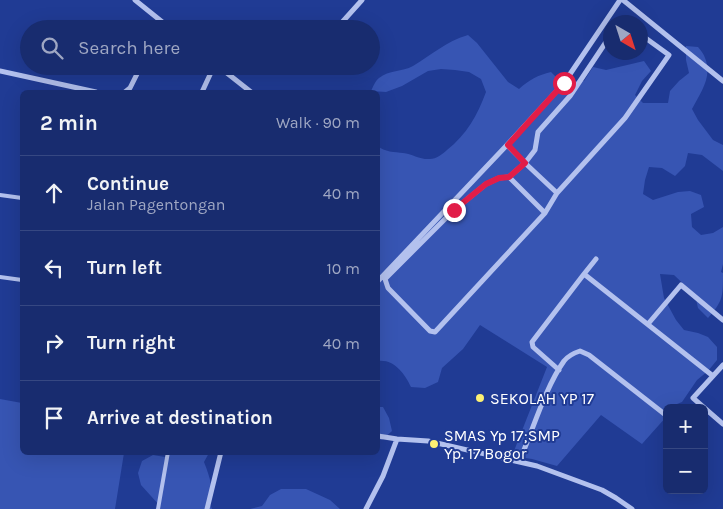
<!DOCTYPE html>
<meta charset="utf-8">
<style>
:root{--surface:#182c6f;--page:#253877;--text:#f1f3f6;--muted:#9fa7c3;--line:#364882}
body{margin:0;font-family:Karla,sans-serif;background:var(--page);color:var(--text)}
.controls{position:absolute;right:15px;bottom:15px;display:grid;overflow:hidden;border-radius:8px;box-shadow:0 5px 20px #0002}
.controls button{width:45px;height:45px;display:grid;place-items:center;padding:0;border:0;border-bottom:1px solid var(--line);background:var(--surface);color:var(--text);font:25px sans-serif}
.compass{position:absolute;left:603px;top:15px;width:45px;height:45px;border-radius:50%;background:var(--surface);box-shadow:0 5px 20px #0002;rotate:141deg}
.stop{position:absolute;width:15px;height:15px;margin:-11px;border:4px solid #e11d48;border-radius:50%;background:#fff}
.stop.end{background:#e11d48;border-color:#fff;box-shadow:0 1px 5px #0008}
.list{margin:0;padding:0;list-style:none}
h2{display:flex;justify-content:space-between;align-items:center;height:65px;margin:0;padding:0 20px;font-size:21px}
h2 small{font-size:16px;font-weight:400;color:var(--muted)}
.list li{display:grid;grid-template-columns:32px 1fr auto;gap:15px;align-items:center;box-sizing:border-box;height:75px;padding:0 20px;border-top:1px solid var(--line)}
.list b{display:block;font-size:19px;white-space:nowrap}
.list p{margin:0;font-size:16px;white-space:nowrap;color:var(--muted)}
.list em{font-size:16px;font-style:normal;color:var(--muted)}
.icon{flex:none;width:28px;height:28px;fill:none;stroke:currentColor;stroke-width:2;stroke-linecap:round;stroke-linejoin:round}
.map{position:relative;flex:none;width:723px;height:509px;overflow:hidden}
.search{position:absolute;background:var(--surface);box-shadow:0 5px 20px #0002;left:20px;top:20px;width:360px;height:55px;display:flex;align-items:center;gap:12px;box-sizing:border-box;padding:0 18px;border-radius:28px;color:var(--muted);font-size:19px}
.panel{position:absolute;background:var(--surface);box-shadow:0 5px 20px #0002;left:20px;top:90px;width:360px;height:365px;border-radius:8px}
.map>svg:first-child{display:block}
.green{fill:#3755b3}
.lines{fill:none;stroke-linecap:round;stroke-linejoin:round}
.service{stroke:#b3c1ee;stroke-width:4}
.minor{stroke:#b3c1ee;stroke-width:5}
.route{stroke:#e11d48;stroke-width:6}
.poi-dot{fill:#fcf073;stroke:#203b94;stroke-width:2}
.labels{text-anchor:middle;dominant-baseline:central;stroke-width:4;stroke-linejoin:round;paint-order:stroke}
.poi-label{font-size:16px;fill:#fff;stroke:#203b94;text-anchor:start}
</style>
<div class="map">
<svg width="723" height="509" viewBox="0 0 723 509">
<rect width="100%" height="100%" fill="#203b94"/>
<!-- green -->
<path class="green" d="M 468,35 L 477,43 L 508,82 L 519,89 C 529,80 538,75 551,72 L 560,81 L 584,81 L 593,67 L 606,70 L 644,61 L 651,71 L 642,81 L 635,95 L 643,103 L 668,103 L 670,91 L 679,81 L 689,73 L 686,60 L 686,46 L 698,47 C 701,51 704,54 705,58 C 713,77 700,93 692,109 L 698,120 L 713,140 L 723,145 L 723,171 L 702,155 L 688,153 L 685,166 L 675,176 L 662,168 L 649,167 L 645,180 L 643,194 L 653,200 L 678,192 L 690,191 L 701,195 L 704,207 L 691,214 L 692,227 L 701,235 L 713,233 L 723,227 L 723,264 L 721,272 L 723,273 C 723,297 723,301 708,318 L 698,308 L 695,295 L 674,275 L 660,274 L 664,298 L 676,320 L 684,330 L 698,333 L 708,337 L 717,347 L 717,360 L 708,371 L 697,380 L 682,402 L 677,404 L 674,408 L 667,408 L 667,416 L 642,444 L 601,415 L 557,466 L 532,459 L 512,456 L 547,367 L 480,325 L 463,349 L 442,368 L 438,382 L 425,388 L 411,387 C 405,374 394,359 378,361 L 378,146 C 384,152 395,152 403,153 C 412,154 421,160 430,159 C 436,159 443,154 447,150 C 467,134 477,116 486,92 L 481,79 L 469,72 L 455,70 L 441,69 L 428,71 L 402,86 L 386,92 L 371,91 C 373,87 375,81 379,78 C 389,70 402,72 413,66 C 433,54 445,42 468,35 Z
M 0,399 L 22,403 L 22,452 L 124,453 L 115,509 L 0,509 Z
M 378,407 L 383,407 L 389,418 L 392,431 L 382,440 L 378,439 Z
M 169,453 L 209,453 L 204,462 C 207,470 210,477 211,486 C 211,497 206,496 212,509 L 155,509 L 160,506 L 141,485 L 138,473 L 142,461 L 153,455 L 165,457 Z
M 281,489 L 306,489 L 330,500 L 340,509 L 250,509 L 262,506 L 270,495 Z"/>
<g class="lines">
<!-- service -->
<path class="service" d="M 0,195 L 22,198
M 0,277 L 22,280
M 158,509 L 168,452"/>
<!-- minor -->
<path class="minor" d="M 135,0 L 171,29
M 623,0 L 723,81
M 619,22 L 621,20 L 624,22
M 336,29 L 362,0
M 610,36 L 570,96 L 538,132 L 535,150 L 525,163 L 509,177 L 499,178 L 486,184 L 454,210 L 385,279 L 388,288 L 430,331 L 435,332 L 545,213 L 557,193 L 625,118 L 669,55 L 640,34
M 218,66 L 251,92
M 0,71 L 96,92
M 125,92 L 130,88 L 141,66
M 202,92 L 214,66
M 507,145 L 525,163 L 557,193
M 509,177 L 545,213
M 584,274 L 596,259
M 378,281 L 507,145 L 564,83 L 620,0
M 648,324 L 681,285 L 723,320
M 723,365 L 693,398 L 723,424
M 559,370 L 533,347 L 532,342 L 584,274 L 713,376
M 378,436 L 397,439 L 428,441 L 537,466 L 602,490 L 616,498 L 632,509
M 524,450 C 535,423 547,385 564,361 C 568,356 574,353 580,351 L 589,355 L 667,416
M 207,509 L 221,452
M 366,509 L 383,476 L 397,439"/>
</g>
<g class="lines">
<!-- route -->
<path class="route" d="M 454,210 L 486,184 L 499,178 L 509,177 L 525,163 L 508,145 L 564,83"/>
</g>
<!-- markers -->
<g class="poi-dot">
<circle cx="480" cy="398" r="5"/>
<circle cx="434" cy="444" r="5"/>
</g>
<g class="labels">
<!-- poi labels -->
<g class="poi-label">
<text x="490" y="398">SEKOLAH YP 17</text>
<text x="444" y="435">SMAS Yp 17;SMP<tspan x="444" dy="18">Yp. 17 Bogor</tspan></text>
</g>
</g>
</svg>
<div class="controls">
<button>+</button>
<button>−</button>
</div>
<svg class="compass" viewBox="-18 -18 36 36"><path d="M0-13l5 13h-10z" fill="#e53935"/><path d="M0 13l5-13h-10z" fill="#9fa7c3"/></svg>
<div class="stop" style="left:564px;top:83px"></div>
<div class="stop end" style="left:454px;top:210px"></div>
<div class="search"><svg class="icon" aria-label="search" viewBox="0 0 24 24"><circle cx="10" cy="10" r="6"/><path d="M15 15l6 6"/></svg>Search here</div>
<section class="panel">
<h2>2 min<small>Walk · 90 m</small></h2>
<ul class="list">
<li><svg class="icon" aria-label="ahead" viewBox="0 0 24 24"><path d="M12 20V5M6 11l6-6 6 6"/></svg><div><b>Continue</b><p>Jalan Pagentongan</p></div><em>40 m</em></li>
<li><svg class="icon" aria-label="left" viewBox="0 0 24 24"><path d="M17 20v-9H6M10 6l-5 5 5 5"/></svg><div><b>Turn left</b></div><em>10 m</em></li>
<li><svg class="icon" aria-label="right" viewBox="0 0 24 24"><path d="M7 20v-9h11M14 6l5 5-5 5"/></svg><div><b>Turn right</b></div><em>40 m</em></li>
<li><svg class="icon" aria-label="arrive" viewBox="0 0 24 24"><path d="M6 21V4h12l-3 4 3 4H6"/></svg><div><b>Arrive at destination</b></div></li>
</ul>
</section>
</div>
